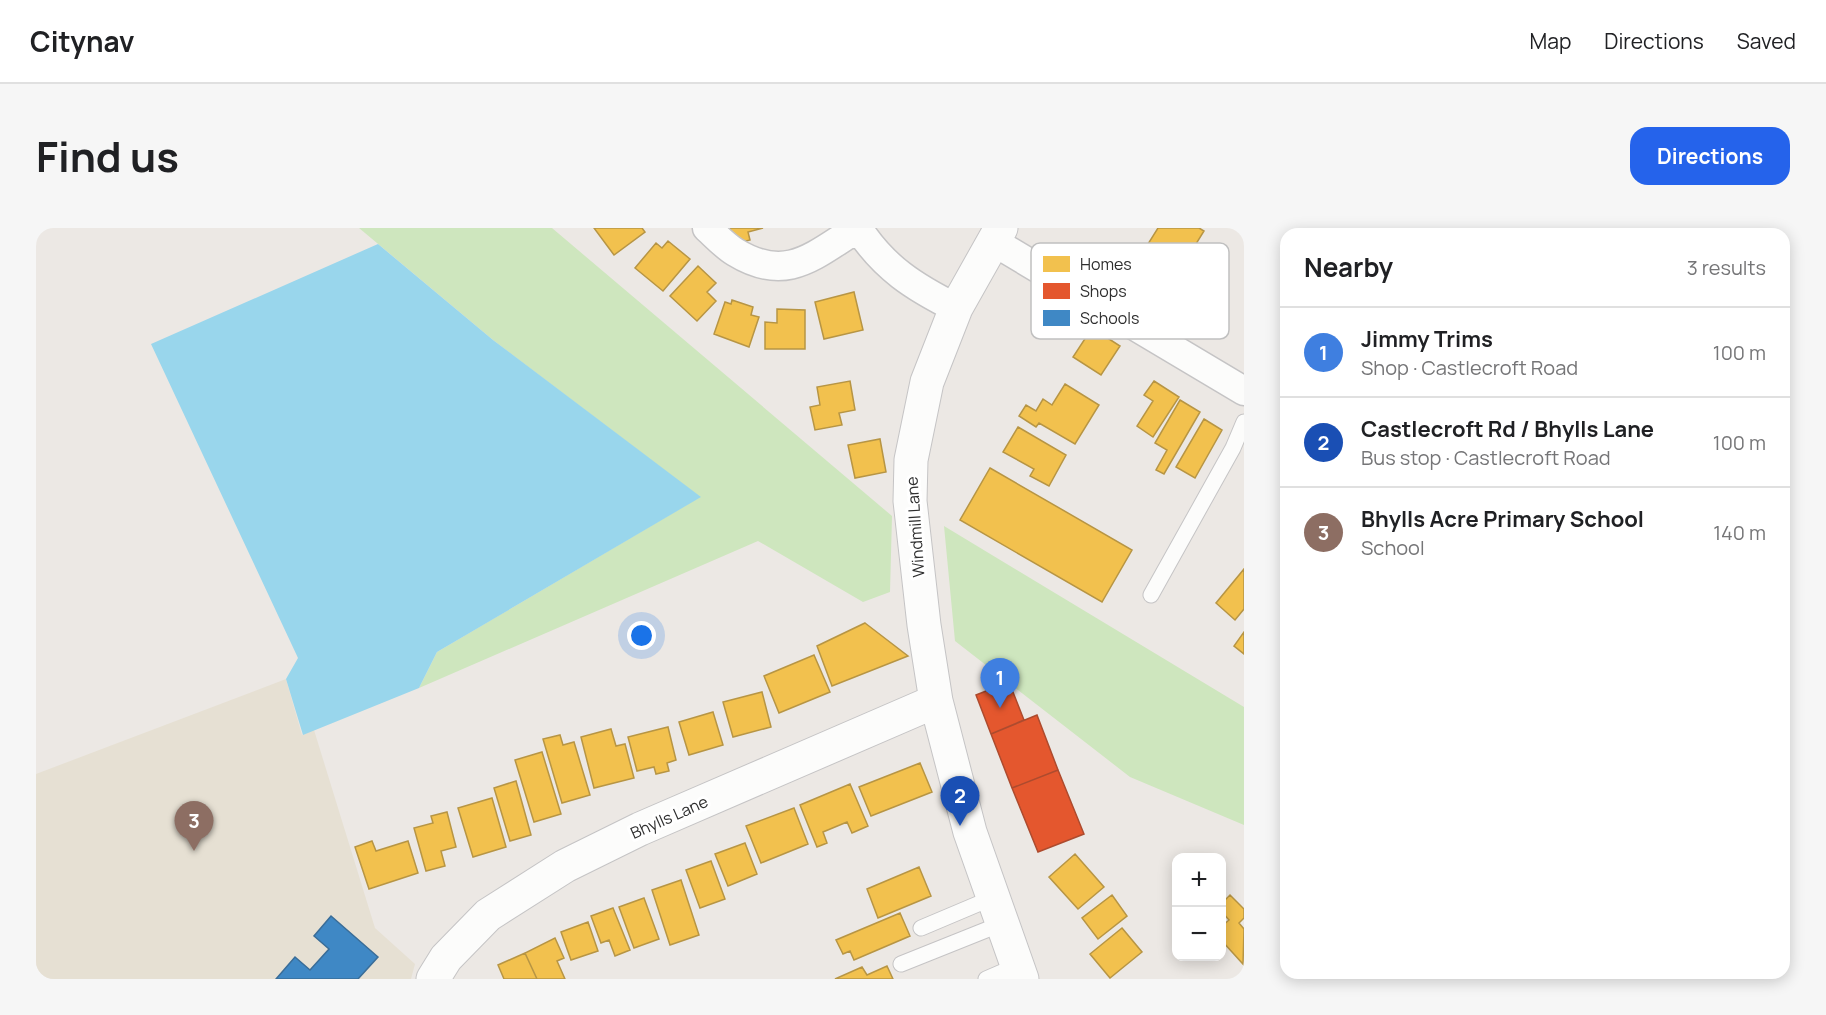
<!DOCTYPE html>
<meta charset="utf-8">
<style>
:root{--surface:#fff;--page:#f6f6f6;--text:#202124;--muted:#757577;--line:#e0e0e0;--accent:#2563eb}
body{margin:0;font-family:Manrope,sans-serif;background:var(--page);color:var(--text)}
.controls{position:absolute;right:18px;bottom:18px;display:grid;overflow:hidden;border-radius:12px;box-shadow:0 3px 15px #0003}
.controls button{width:54px;height:54px;display:grid;place-items:center;padding:0;border:0;border-bottom:2px solid var(--line);background:var(--surface);color:var(--text);font:30px sans-serif}
.you{position:absolute;left:606px;top:408px;width:21px;height:21px;margin:-15px;border:4px solid #fff;border-radius:50%;background:#1a73e8;box-shadow:0 0 0 9px #1a73e833}
.badge{display:grid;place-items:center;width:39px;height:39px;border-radius:50%;background:var(--accent);color:#fff;font-size:20px;font-weight:700}
.pin{position:absolute;translate:-50% -50px;filter:drop-shadow(0 2px 3px #0008)}
.pin::after{content:'';position:absolute;top:32px;width:21px;height:18px;background:inherit;clip-path:polygon(0 0,100% 0,50% 100%)}
.list{margin:0;padding:0;list-style:none}
h2{display:flex;justify-content:space-between;align-items:center;height:78px;margin:0;padding:0 24px;font-size:26px}
h2 small{font-size:20px;font-weight:400;color:var(--muted)}
.list li{display:grid;grid-template-columns:39px 1fr auto;gap:18px;align-items:center;box-sizing:border-box;height:90px;padding:0 24px;border-top:2px solid var(--line)}
.list b{display:block;font-size:22px;white-space:nowrap}
.list p{margin:0;font-size:20px;white-space:nowrap;color:var(--muted)}
.list em{font-size:20px;font-style:normal;color:var(--muted)}
.map{position:relative;flex:none;width:1208px;height:751px;overflow:hidden;border-radius:18px}
header{display:flex;align-items:center;gap:36px;box-sizing:border-box;height:84px;padding:0 30px;background:var(--surface);border-bottom:2px solid var(--line)}
header strong{font-size:28px}
nav{display:flex;gap:33px;margin-inline-start:auto;font-size:21px}
.intro{display:flex;align-items:center;justify-content:space-between;box-sizing:border-box;height:144px;padding:0 36px}
h1{margin:0;font-size:42px}
.button{padding:15px 27px;border-radius:18px;background:var(--accent);color:#fff;font-size:21px;font-weight:700}
main{display:flex;gap:36px;padding:0 36px}
aside{flex:1;background:var(--surface);border-radius:18px;box-shadow:0 3px 15px #0003}
.map>svg:first-child{display:block}
.education{fill:#e6e0d3}
.green{fill:#cee6be}
.water{fill:#99d6ec}
.homes{fill:#f2c14e;stroke:#b79544;stroke-width:1.5}
.shops{fill:#e4572e;stroke:#ad4b2e;stroke-width:1.5}
.schools{fill:#3f88c5;stroke:#3a6d98;stroke-width:1.5}
.lines{fill:none;stroke-linecap:round;stroke-linejoin:round}
.lane-casing{stroke:#c5c4c5;stroke-width:17}
.street-casing{stroke:#c5c4c5;stroke-width:31}
.secondary-casing{stroke:#c5c4c5;stroke-width:35}
.lane{stroke:#fcfcfb;stroke-width:15}
.street{stroke:#fcfcfb;stroke-width:28}
.secondary{stroke:#fcfcfb;stroke-width:33}
.labels{text-anchor:middle;dominant-baseline:central;stroke-width:6;stroke-linejoin:round;paint-order:stroke}
.street-label{font-size:16px;fill:#2e2e2e;stroke:#fff}
.key{fill:#fff;stroke:#c0c0c0;stroke-width:1.5}
.key-label{font-size:16px;fill:#2e2e2e}
</style>
<header>
<strong>Citynav</strong>
<nav><a>Map</a><a>Directions</a><a>Saved</a></nav>
</header>
<div class="intro"><h1>Find us</h1><a class="button">Directions</a></div>
<main>
<div class="map">
<svg width="1208" height="751" viewBox="0 0 1208 751">
<rect width="100%" height="100%" fill="#ece8e4"/>
<!-- education -->
<path class="education" d="M 250,451 L 266,507 L 278,502 L 339,700 L 379,736 L 375,751 L 0,751 L 0,546 Z"/>
<!-- green -->
<path class="green" d="M 323,0 L 516,0 L 856,288 L 854,364 L 827,374 L 722,313 L 383,460 L 401,424 L 664,269 L 457,112 Z
M 908,298 L 1208,479 L 1208,597 L 1094,549 L 919,413 Z"/>
<!-- water -->
<path class="water" d="M 342,16 L 457,112 L 665,269 L 401,424 L 383,460 L 267,507 L 250,451 L 262,430 L 115,116 Z"/>
<!-- homes -->
<path class="homes" d="M 558,0 L 606,0 L 609,4 L 578,27 Z
M 694,0 L 727,0 L 712,4 L 714,12 L 698,16 Z
M 1122,0 L 1163,0 L 1168,3 L 1137,53 L 1102,32 Z
M 632,13 L 654,31 L 627,63 L 599,40 L 620,15 L 626,20 Z
M 662,38 L 680,55 L 671,64 L 680,73 L 661,93 L 634,68 Z
M 818,64 L 827,102 L 788,111 L 779,74 Z
M 696,72 L 717,79 L 715,87 L 723,89 L 713,119 L 678,106 L 689,74 L 695,76 Z
M 741,81 L 769,82 L 769,121 L 729,121 L 729,94 L 741,95 Z
M 1056,100 L 1084,118 L 1065,147 L 1037,129 Z
M 814,153 L 819,182 L 803,185 L 806,197 L 779,202 L 774,179 L 784,177 L 781,159 Z
M 1118,153 L 1143,169 L 1117,209 L 1101,198 L 1117,173 L 1108,167 Z
M 1029,156 L 1063,177 L 1039,216 L 1003,195 L 1000,199 L 983,188 L 990,177 L 1000,183 L 1007,171 L 1016,177 Z
M 1144,172 L 1164,184 L 1128,246 L 1120,242 L 1131,222 L 1119,215 Z
M 1168,191 L 1186,202 L 1159,250 L 1140,239 Z
M 982,199 L 1030,227 L 1013,258 L 994,248 L 998,241 L 967,224 Z
M 844,211 L 850,244 L 819,250 L 812,217 Z
M 954,240 L 1096,322 L 1066,374 L 924,292 Z
M 1208,341 L 1208,381 L 1199,392 L 1180,375 Z
M 829,395 L 872,428 L 796,458 L 781,418 Z
M 1208,404 L 1208,426 L 1198,418 Z
M 778,427 L 794,464 L 743,485 L 728,448 Z
M 726,464 L 735,499 L 697,509 L 687,474 Z
M 677,484 L 687,517 L 653,527 L 643,494 Z
M 632,499 L 640,532 L 631,535 L 633,543 L 620,546 L 618,539 L 601,543 L 592,509 Z
M 575,501 L 580,518 L 589,516 L 598,550 L 558,560 L 545,509 Z
M 524,507 L 527,517 L 538,514 L 554,567 L 526,575 L 507,511 Z
M 506,524 L 525,586 L 498,594 L 479,532 Z
M 884,535 L 896,564 L 835,588 L 823,559 Z
M 480,553 L 495,607 L 474,613 L 458,560 Z
M 814,556 L 832,598 L 816,605 L 811,594 L 787,604 L 791,615 L 781,619 L 764,577 Z
M 456,570 L 470,619 L 437,629 L 422,580 Z
M 758,580 L 772,616 L 725,635 L 710,598 Z
M 411,584 L 420,619 L 405,623 L 409,638 L 390,643 L 378,600 L 397,595 L 395,588 Z
M 336,613 L 340,623 L 372,613 L 382,645 L 333,661 L 319,619 Z
M 709,615 L 721,646 L 692,658 L 679,626 Z
M 1039,626 L 1068,659 L 1042,681 L 1013,649 Z
M 675,633 L 689,671 L 664,680 L 650,642 Z
M 883,639 L 895,668 L 842,690 L 831,661 Z
M 645,652 L 663,707 L 634,717 L 616,662 Z
M 1076,667 L 1091,688 L 1062,711 L 1046,690 Z
M 1194,667 L 1208,681 L 1208,690 L 1203,695 L 1208,701 L 1207,736 L 1186,713 L 1186,698 L 1193,692 L 1186,684 L 1186,675 Z
M 608,670 L 623,711 L 598,720 L 583,679 Z
M 577,680 L 594,722 L 579,728 L 573,712 L 565,715 L 555,688 Z
M 864,685 L 874,708 L 818,732 L 814,723 L 807,726 L 800,712 Z
M 552,694 L 562,723 L 535,732 L 525,704 Z
M 1086,700 L 1106,724 L 1074,750 L 1054,726 Z
M 519,710 L 528,730 L 521,733 L 529,751 L 501,751 L 489,725 Z
M 489,725 L 501,751 L 468,751 L 462,737 Z
M 851,738 L 857,751 L 799,751 L 826,739 L 831,747 Z"/>
<!-- shops -->
<path class="shops" d="M 973,454 L 988,492 L 955,506 L 940,467 Z
M 1001,487 L 1022,542 L 976,560 L 955,506 Z
M 1022,542 L 1048,606 L 1002,624 L 976,560 Z"/>
<!-- schools -->
<path class="schools" d="M 295,688 L 342,729 L 322,751 L 240,751 L 259,729 L 274,742 L 293,721 L 278,708 Z"/>
<g class="lines">
<!-- lane casing -->
<g class="lane-casing">
<path id="lane" d="M 1115,367 L 1197,220 L 1208,194
M 885,700 L 956,670
M 865,736 L 965,696
M 950,751 L 980,738"/>
</g>
<!-- street casing -->
<g class="street-casing">
<path id="street" d="M 671,0 C 680,8 689,18 699,24 C 751,56 778,27 822,0
M 822,0 C 848,40 878,59 920,80
M 958,14 L 1208,163"/>
</g>
<!-- secondary casing -->
<g class="secondary-casing">
<path id="secondary" d="M 965,0 L 920,80 L 891,154 L 875,232 L 874,273 L 888,397 L 900,473 L 934,604 L 986,751
M 397,751 L 410,730 L 452,687 L 529,638 L 604,601 L 900,473"/>
</g>
<!-- lane -->
<use href="#lane" class="lane"/>
<!-- street -->
<use href="#street" class="street"/>
<!-- secondary -->
<use href="#secondary" class="secondary"/>
</g>
<g class="labels">
<!-- street labels -->
<g class="street-label">
<text transform="translate(879 299) rotate(-94)">Windmill Lane</text>
<text transform="translate(633 589) rotate(-24)">Bhylls Lane</text>
</g>
</g>
<!-- legend -->
<rect x="995" y="15" width="198" height="96" rx="9" class="key"/>
<rect x="1007" y="28" width="27" height="16" fill="#f2c14e"/>
<rect x="1007" y="55" width="27" height="16" fill="#e4572e"/>
<rect x="1007" y="82" width="27" height="16" fill="#3f88c5"/>
<g class="key-label">
<text x="1044" y="42">Homes</text>
<text x="1044" y="69">Shops</text>
<text x="1044" y="96">Schools</text>
</g>
</svg>
<div class="controls">
<button>+</button>
<button>−</button>
</div>
<div class="you"></div>
<div class="pin badge" style="left:964px;top:480px;background:#3f7fe0">1</div>
<div class="pin badge" style="left:924px;top:598px;background:#1a4fb4">2</div>
<div class="pin badge" style="left:158px;top:623px;background:#8d6e63">3</div>
</div>
<aside>
<h2>Nearby<small>3 results</small></h2>
<ul class="list">
<li><span class="badge" style="background:#3f7fe0">1</span><div><b>Jimmy Trims</b><p>Shop · Castlecroft Road</p></div><em>100 m</em></li>
<li><span class="badge" style="background:#1a4fb4">2</span><div><b>Castlecroft Rd / Bhylls Lane</b><p>Bus stop · Castlecroft Road</p></div><em>100 m</em></li>
<li><span class="badge" style="background:#8d6e63">3</span><div><b>Bhylls Acre Primary School</b><p>School</p></div><em>140 m</em></li>
</ul>
</aside>
</main>
